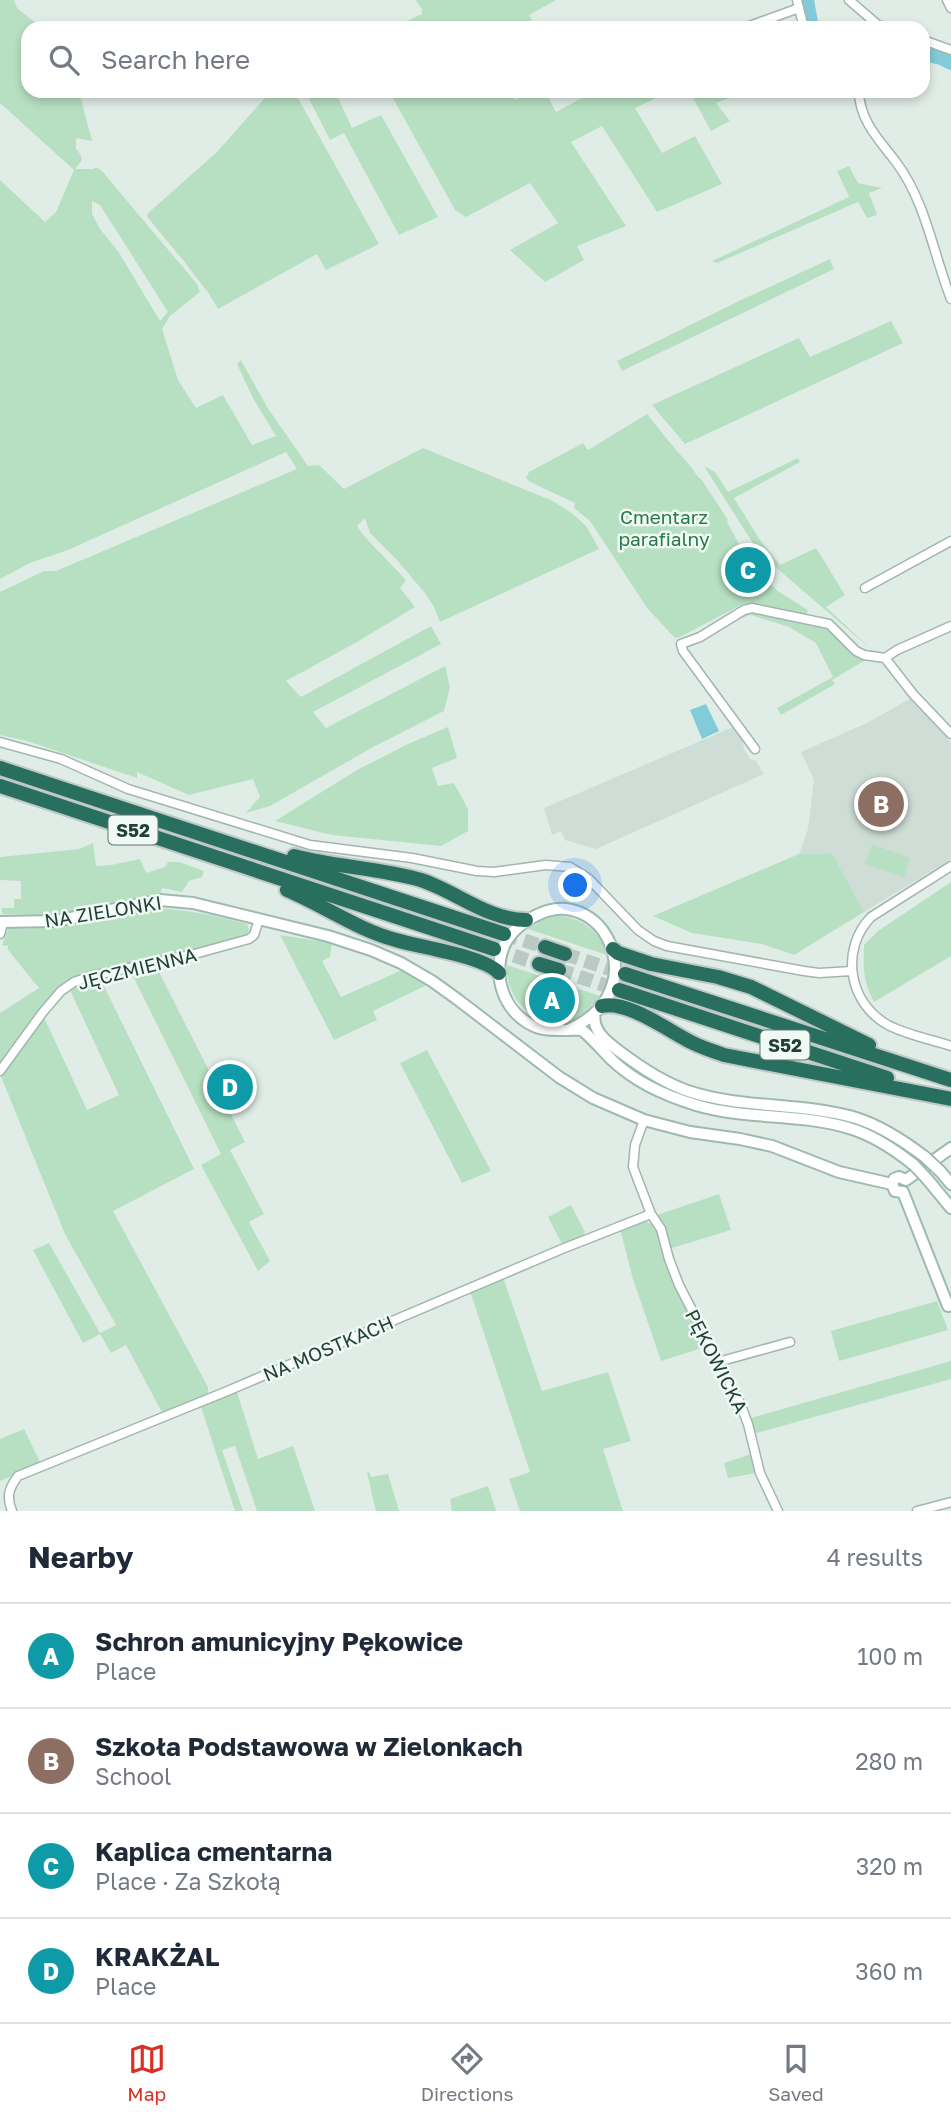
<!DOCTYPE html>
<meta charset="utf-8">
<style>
:root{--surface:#fff;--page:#f6f6f7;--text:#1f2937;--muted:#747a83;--line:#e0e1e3;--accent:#d93025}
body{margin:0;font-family:"Golos Text",sans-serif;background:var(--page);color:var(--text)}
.you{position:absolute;left:576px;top:886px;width:24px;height:24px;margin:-18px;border:5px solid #fff;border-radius:50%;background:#1a73e8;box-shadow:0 0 0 10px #1a73e833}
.badge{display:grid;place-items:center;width:46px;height:46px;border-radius:50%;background:var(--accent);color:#fff;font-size:23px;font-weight:700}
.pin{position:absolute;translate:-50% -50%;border:4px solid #fff;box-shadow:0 2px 7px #0006}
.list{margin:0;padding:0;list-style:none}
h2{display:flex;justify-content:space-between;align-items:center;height:91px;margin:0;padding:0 28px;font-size:30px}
h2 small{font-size:23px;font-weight:400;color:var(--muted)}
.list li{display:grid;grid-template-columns:46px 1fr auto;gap:21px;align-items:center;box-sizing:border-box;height:105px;padding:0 28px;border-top:2px solid var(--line)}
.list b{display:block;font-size:26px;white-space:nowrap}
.list p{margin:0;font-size:23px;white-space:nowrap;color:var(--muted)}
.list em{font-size:23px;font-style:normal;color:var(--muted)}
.icon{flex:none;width:38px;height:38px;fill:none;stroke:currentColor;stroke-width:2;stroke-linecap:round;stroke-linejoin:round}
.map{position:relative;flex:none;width:951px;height:1511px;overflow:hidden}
.search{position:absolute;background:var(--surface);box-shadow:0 4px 10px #0003;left:21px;right:21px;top:21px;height:77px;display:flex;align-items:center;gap:18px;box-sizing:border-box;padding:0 24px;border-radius:21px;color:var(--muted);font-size:26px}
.sheet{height:511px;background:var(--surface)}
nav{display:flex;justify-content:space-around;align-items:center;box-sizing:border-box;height:98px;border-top:2px solid var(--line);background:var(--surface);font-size:19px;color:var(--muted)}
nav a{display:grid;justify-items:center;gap:4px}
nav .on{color:var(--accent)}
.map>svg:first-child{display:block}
.built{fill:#ceddd6}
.green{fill:#b7e0c2;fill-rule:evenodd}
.water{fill:#82cbd8}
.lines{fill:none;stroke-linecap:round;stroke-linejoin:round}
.river{stroke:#82cbd8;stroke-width:14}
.highway-tunnel{stroke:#b9cac4;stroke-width:14;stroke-dasharray:14 7;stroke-linecap:butt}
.street-casing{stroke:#a2b5af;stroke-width:11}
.secondary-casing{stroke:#9ebab0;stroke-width:14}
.highway-casing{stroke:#c0c9c7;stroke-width:18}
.street{stroke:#fff;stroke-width:8}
.secondary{stroke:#fff;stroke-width:10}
.highway{stroke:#286f60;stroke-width:14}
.secondary-bridge-casing{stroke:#9ebab0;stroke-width:14;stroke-linecap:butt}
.secondary-bridge{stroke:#fff;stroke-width:10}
.labels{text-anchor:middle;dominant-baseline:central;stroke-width:5;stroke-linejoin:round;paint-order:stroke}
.shield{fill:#f1f9f5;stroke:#5e7770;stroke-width:2}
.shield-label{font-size:18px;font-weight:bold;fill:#1f3f37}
.park-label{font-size:19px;fill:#257b46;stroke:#f1f9f5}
.street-label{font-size:19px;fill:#1f3f37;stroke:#f1f9f5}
</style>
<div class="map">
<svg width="951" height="1511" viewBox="0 0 951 1511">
<rect width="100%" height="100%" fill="#e0ede7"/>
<!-- built -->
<path class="built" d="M 913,697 L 946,735 L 951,744 L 951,859 L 864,912 L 832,853 L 799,854 L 808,829 L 814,780 L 801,752 L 867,723 Z
M 733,727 L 743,742 L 744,749 L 750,759 L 756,761 L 764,774 L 596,849 L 565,840 L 561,831 L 552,835 L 544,808 Z"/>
<!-- green -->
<path class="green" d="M 0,0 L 14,0 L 17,8 L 42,28 L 28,28 L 28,91 L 79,91 L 92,141 L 76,138 L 76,149 L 81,155 L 82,160 L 75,169 L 94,169 L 96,167 L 102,171 L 197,284 L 200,292 L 170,316 L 162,329 L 178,380 L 196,408 L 223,395 L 252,445 L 276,436 L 253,398 L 237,364 L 241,360 L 267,407 L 308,466 L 319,465 L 344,489 L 423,448 L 553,501 L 573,514 L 587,527 L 599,549 L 440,622 L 433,605 L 424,592 L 397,560 L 370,533 L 365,518 L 357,526 L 364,536 L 406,580 L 400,588 L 415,607 L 357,642 L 286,681 L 301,697 L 431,626 L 441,644 L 313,712 L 326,728 L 445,666 L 450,687 L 444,711 L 375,746 L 270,806 L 246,813 L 260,797 L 253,779 L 189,795 L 137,772 L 137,778 L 27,741 L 0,735 L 0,592 L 44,571 L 56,571 L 297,469 L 286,452 L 68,550 L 30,563 L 0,579 L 0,180 L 45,222 L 56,212 L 74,170 L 0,103 ZM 92,201 L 100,205 L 107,216 L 168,312 L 160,321 L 118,251 L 100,229 L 92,214 Z
M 415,0 L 556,0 L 529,15 L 532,20 L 517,28 L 406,28 L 403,23 L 422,14 L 422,9 Z
M 271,91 L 294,91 L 379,244 L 326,270 L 317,254 L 218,309 L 209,294 L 183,260 L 148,218 L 147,214 L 217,152 Z
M 305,91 L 335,91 L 352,128 L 381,115 L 438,217 L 399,235 L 344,133 L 330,140 Z
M 396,91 L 511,91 L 516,100 L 531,91 L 545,91 L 556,112 L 595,91 L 671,91 L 635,108 L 662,153 L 695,136 L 722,184 L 657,212 L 602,126 L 571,142 L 626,226 L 577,246 L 584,260 L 545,282 L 510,250 L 558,223 L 530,183 L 466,217 L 455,210 L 390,93 Z
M 689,91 L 746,91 L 716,103 L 730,121 L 711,131 Z
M 849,166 L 858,183 L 882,188 L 869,193 L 877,215 L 867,218 L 858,202 L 717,263 L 712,261 L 849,197 L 837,171 Z
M 830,259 L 834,269 L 622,371 L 617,361 L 739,301 Z
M 891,321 L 903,343 L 685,444 L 652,405 L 799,338 L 810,357 Z
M 647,414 C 662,433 676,450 692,468 C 696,473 697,477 702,480 L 728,520 L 727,522 L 744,553 L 759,574 L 779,592 L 808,610 L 806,616 L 758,605 L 743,604 L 680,637 L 675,638 L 647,608 L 590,521 L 574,508 L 575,503 L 530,482 L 526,478 L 529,472 L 583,443 L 588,450 Z
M 798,458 L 800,462 L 734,498 L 760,540 L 780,565 L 816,548 L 845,595 L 826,607 L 873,651 L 759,553 L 704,466 L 715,472 L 728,492 Z
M 751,611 C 772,615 816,620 832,633 C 844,643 851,657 867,659 L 832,680 L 835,684 L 781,715 L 777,708 L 833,677 L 816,643 L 789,627 L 751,615 L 731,621 Z
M 448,727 L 457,758 L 432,768 L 438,786 L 454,783 L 468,809 L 468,831 L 441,846 L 332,835 L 275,821 L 357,770 L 408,744 Z
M 93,843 L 96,866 L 111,865 L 140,859 L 146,873 L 165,867 L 168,862 L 179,862 L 204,871 L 202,877 L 189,881 L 182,892 L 162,888 L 160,896 L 139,897 L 58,915 L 2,914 L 2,908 L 14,908 L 14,899 L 21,899 L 21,881 L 0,880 L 0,857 L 79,849 Z
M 872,844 L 910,858 L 904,877 L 865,864 Z
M 832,853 L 864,912 L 794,955 L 762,944 L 692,933 L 653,916 L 799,854 Z
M 951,882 L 951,956 L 874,1002 C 863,981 863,969 864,945 L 878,931 Z
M 140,908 C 181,908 208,914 247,924 L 249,930 L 245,938 L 189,954 L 92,974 L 40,1010 L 0,1064 L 0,1013 L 39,988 L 8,950 L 8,946 L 2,945 L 8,928 C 52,932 98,917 140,908 Z
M 548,916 C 575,913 599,928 607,955 L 528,929 Z
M 280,935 L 332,943 L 330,957 L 322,961 L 341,997 L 409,967 L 429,984 L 373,1011 L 377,1020 L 334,1040 Z
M 507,965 L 600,996 L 582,1016 L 567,1022 L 559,994 L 544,999 L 546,1006 L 550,1006 L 554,1018 L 549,1022 C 522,1015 506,992 507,965 Z
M 156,966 L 245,1142 L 230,1150 L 264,1214 L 249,1222 L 270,1261 L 258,1271 L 201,1165 L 221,1154 L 130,970 Z
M 100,978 L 194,1169 L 113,1211 L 208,1387 L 208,1394 L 164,1416 L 126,1345 L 111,1353 L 100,1334 L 83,1343 L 33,1250 L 49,1243 L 100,1333 L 116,1325 L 65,1234 L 0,1074 L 43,1015 L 87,1110 L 119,1095 L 69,988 L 75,984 Z
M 427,1050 L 491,1171 L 462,1183 L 400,1063 Z
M 719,1194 L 731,1230 L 669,1249 L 657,1215 Z
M 571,1205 L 585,1232 L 582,1238 L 563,1246 L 548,1217 Z
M 642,1220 L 652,1224 L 656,1230 L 677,1287 L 705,1347 L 661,1361 L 633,1279 L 620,1229 Z
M 503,1277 L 542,1391 L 608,1372 L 631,1441 L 603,1449 L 623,1511 L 520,1511 L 509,1479 L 530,1472 L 470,1291 Z
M 937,1301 L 948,1330 L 839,1361 L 831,1331 Z
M 951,1361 L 951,1379 L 753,1434 L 751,1418 Z
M 237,1392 L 258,1459 L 293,1446 L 315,1511 L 257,1511 L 235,1446 L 222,1450 L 243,1511 L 235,1511 L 201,1407 Z
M 24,1429 L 41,1464 L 0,1481 L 0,1439 Z
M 751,1454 L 756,1473 L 728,1478 L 724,1463 Z
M 369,1472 L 371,1477 L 388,1474 L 399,1511 L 376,1511 L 367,1473 Z
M 488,1486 L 496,1511 L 452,1511 L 450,1499 Z"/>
<!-- water -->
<path class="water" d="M 706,704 L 719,731 L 702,739 L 690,710 Z"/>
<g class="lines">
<!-- river -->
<path class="river" d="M 807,0 L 812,28
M 923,54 L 941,58 L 951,63"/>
<!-- highway-tunnel -->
<path class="highway-tunnel" d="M 504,934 L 545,947
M 494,949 L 539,964
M 565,954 L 625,974
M 559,970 L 619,990"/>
<!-- street casing -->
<g class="street-casing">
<path id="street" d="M 797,0 L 804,28
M 849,0 L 878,25 L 887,28
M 947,0 L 951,8
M 744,28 L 799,8
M 923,40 L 951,50
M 859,91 C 859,120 880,141 896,162 C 926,202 933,253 951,299
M 865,588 L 951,541
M 885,658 L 897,650 L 951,626
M 0,742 L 61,759 L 128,789 L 310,845 L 412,858 L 477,871 L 494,872 L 546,865 L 570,867 L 589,879 L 638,930 L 654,941 L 667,946 L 804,971 L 819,973 L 852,971
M 755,749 L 683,651 L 681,644 L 700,637 L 744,610 L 752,608 L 829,624 L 856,651 L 864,655 L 885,658 L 913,694 L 951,734
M 951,866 L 871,917 C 840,949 848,1003 888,1025 C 907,1035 930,1039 951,1046
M 0,934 L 3,923
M 0,1071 L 43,1012 L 61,991 L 74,982 L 91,976 L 191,955 L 249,939 L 254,935 L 259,919
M 644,1120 L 635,1145 L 633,1167 L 651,1214 L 661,1229 L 669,1259 L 679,1285 L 740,1403 L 748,1424 L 760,1473 L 778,1511
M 718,1362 L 790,1342
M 12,1511 C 6,1496 9,1488 18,1476 L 225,1392 L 562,1249 L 651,1214
M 917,1511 L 951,1502"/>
</g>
<!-- secondary casing -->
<g class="secondary-casing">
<path id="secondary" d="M 0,922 L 56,921 L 160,900 L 193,903 L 328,936 L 371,950 L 401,963 L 432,981 L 457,999 L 559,1077 L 593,1098 L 644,1120 L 690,1132 L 740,1139 L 772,1146 L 839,1172 L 892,1184 L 895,1191 L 903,1192
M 595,1013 C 591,1030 607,1042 619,1051 C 640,1067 662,1082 688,1091 C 742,1109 801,1102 856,1118 C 881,1126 904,1141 925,1157
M 570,1029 C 657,990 602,880 535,916 C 523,922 514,929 507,940 C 489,972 503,1016 539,1028 C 553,1032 568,1029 582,1030 C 593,1039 602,1050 612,1060 C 635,1082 666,1096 696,1105 C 746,1120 800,1113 849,1128 C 873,1135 894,1149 914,1165
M 940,1171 L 951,1184
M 928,1180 L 951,1208
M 892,1184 L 894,1179 L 899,1177 L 906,1180 L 951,1148
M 903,1192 L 948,1306 L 951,1305"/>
</g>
<!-- highway casing -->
<g class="highway-casing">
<path id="highway" d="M 0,768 L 504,934
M 0,786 L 494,949
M 294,856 C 335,867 380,868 421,880 C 457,892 488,920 526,920
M 287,890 C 323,905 358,930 396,940 C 419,947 484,956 499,973
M 545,947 L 565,954
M 613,949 L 618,953 L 651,964 L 718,977 L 751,987 L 869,1045
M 539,964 L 559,970
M 625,974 L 951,1080
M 619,990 L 887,1078
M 602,1006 C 628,1000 670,1032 693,1043 C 703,1048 713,1051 724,1055 L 951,1099"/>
</g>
<!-- street -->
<use href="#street" class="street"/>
<!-- secondary -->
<use href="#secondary" class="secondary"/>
<!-- highway -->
<use href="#highway" class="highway"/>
<!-- secondary-bridge casing -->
<g class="secondary-bridge-casing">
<path id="secondary-bridge" d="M 925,1157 L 940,1171
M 914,1165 L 928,1180"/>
</g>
<!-- secondary-bridge -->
<use href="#secondary-bridge" class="secondary-bridge"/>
</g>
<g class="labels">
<!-- shield labels -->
<g class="shield">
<rect x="108.5" y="815.5" width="49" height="29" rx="5"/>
<rect x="760.5" y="1030.5" width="49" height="29" rx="5"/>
</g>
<g class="shield-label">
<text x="133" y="830">S52</text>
<text x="785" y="1045">S52</text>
</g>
<!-- park labels -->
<g class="park-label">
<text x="664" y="516">Cmentarz<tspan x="664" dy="22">parafialny</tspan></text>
</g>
<!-- street labels -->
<g class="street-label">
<text transform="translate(103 911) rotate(-9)">NA ZIELONKI</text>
<text transform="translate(137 968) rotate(-14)">JĘCZMIENNA</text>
<text transform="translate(328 1348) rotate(-23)">NA MOSTKACH</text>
<text transform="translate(717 1361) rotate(63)">PĘKOWICKA</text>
</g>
</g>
</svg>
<div class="you"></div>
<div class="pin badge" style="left:552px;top:1000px;background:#0f9aa8">A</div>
<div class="pin badge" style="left:881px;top:804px;background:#8d6e63">B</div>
<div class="pin badge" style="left:748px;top:570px;background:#0f9aa8">C</div>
<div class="pin badge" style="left:230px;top:1087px;background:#0f9aa8">D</div>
<div class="search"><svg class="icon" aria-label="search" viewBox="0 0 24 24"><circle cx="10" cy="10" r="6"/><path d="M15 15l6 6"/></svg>Search here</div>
</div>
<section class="sheet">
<h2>Nearby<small>4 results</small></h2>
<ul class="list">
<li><span class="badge" style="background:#0f9aa8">A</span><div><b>Schron amunicyjny Pękowice</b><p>Place</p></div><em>100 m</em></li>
<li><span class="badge" style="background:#8d6e63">B</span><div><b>Szkoła Podstawowa w Zielonkach</b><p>School</p></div><em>280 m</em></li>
<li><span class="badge" style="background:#0f9aa8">C</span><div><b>Kaplica cmentarna</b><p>Place · Za Szkołą</p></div><em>320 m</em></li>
<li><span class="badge" style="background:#0f9aa8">D</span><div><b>KRAKŻAL</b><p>Place</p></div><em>360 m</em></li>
</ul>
</section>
<nav>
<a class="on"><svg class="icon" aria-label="map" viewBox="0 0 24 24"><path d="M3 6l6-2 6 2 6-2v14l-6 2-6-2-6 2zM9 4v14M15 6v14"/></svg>Map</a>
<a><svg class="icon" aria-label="directions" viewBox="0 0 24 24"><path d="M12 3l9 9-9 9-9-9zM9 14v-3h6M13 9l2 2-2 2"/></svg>Directions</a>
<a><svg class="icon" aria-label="saved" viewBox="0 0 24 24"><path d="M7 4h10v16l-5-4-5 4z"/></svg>Saved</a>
</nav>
